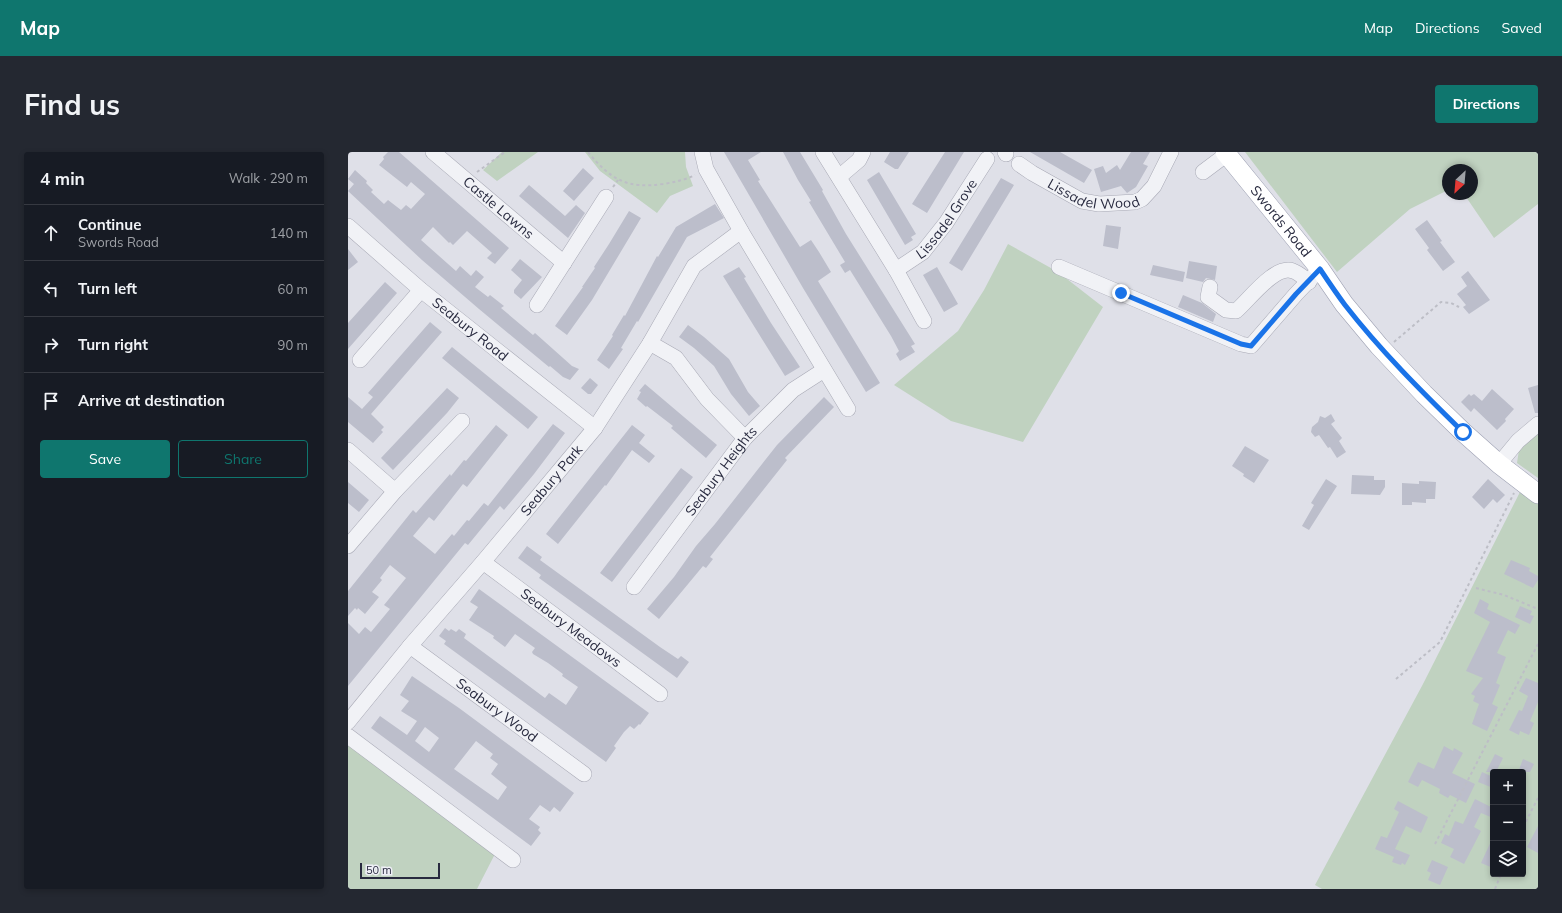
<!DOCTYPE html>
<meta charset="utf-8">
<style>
:root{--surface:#171b24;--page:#242831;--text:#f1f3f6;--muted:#9ea1a6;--line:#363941;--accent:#0f766e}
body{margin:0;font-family:Mulish,sans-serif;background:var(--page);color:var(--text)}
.controls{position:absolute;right:12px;bottom:12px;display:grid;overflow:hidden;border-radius:4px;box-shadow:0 2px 6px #0003}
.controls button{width:36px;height:36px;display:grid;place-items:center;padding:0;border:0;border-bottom:1px solid var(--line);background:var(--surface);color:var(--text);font:20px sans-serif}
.compass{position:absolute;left:1094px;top:12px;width:36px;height:36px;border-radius:50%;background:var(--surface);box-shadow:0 2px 6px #0003;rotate:206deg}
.scale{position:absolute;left:12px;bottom:10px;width:80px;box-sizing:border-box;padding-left:4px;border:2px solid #282a3f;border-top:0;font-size:11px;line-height:14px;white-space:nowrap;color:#282a3f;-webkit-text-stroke:3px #eeeff6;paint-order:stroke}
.stop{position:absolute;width:12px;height:12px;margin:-9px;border:3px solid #1a73e8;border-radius:50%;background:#fff}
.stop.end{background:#1a73e8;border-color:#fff;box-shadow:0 1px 4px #0008}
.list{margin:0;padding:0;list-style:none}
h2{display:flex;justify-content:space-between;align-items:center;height:52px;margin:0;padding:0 16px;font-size:17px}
h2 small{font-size:13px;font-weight:400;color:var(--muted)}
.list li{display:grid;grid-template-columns:26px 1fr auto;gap:12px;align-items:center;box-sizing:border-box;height:56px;padding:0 16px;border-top:1px solid var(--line)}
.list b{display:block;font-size:15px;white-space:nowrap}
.list p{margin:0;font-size:13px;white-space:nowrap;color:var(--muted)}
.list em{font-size:13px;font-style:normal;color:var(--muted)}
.actions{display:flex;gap:8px;padding:12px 16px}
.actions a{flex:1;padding:9px 0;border:1px solid var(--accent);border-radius:4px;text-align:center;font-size:14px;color:var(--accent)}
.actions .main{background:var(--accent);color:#fff}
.icon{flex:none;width:22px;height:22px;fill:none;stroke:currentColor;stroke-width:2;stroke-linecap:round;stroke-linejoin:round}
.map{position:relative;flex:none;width:1190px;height:737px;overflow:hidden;border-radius:4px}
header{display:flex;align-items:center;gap:24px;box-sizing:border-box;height:56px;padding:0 20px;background:var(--accent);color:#fff}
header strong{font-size:19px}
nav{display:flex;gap:22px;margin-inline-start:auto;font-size:14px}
.intro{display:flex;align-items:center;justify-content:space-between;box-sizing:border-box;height:96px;padding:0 24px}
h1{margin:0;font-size:28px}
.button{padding:10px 18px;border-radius:4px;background:var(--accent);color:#fff;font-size:14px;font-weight:700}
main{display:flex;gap:24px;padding:0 24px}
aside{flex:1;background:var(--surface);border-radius:4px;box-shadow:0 2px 6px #0003}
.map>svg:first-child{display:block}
.green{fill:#c0d2c0;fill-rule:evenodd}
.building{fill:#bcbecb;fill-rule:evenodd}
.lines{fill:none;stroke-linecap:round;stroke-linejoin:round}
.minor-casing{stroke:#a8a9b5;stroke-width:16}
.major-casing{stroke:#9ea1b3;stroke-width:20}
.path{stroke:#bdbec6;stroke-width:2;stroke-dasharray:3 3;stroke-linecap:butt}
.minor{stroke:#f1f2f6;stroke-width:15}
.major{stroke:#fff;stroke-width:19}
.route{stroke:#1a73e8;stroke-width:5}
.labels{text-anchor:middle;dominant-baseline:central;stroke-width:4;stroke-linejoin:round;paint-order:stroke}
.street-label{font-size:14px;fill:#282a3f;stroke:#eeeff6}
</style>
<header>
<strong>Map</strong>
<nav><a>Map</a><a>Directions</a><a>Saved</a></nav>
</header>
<div class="intro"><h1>Find us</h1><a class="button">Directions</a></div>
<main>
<aside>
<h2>4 min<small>Walk · 290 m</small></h2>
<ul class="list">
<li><svg class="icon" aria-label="ahead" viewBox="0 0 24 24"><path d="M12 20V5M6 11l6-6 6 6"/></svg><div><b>Continue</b><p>Swords Road</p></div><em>140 m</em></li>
<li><svg class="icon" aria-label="left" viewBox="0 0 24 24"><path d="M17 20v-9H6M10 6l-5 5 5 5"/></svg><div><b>Turn left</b></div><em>60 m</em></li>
<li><svg class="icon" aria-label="right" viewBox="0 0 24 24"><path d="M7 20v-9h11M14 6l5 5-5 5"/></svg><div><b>Turn right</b></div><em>90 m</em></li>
<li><svg class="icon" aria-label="arrive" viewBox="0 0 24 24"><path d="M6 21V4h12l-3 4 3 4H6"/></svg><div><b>Arrive at destination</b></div></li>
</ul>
<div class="actions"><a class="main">Save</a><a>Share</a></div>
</aside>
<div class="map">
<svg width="1190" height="737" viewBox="0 0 1190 737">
<rect width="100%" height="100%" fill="#dfe0e8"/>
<!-- green -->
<path class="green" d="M 154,0 L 190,0 L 149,29 L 135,18 Z
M 237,0 L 337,0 L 338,15 L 345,34 L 322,44 L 309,61 L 252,19 Z
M 897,0 L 1190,0 L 1190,52 L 1146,86 L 1116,42 L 1124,42 L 1124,18 L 1100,18 L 1100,38 L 1062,57 L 989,120 Z
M 660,92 L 710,120 L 755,155 L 675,290 L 603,269 L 546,233 L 610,179 L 636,138 Z
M 1190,278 L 1190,326 L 1169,311 L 1171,298 Z
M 1172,340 L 1190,352 L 1190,737 L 974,737 L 967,733 L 1075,532 ZM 1145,620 L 1175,620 L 1175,722 L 1145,722 Z
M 0,589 L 148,700 L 129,737 L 0,737 Z"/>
<!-- building -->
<path class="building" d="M 40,0 L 51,0 L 161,96 L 147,112 L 139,106 L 144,101 L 119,79 L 105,93 L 102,90 L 101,91 L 85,75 L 73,88 L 108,119 L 112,114 L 123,124 L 128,118 L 136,125 L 127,135 L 140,145 L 142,143 L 156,154 L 153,156 L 185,183 L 187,181 L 224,214 L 231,217 L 222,228 L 215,225 L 202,214 L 201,215 L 131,157 L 74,108 L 0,39 L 6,32 L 0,27 L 7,18 L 19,29 L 18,31 L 25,38 L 23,40 L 36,52 L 40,48 L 53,58 L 58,53 L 63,57 L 77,42 L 63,30 L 59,35 L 31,13 L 36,7 L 35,5 Z
M 376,0 L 413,0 L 400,8 L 412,28 L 410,29 L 452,95 L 463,88 L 471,100 L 483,120 L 470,129 L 532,231 L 518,240 L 455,136 Z
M 435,0 L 452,0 L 475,38 L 474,39 L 498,82 L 567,192 L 563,194 L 567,200 L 552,209 L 548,202 L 551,199 L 543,184 L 507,126 L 502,118 L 497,121 L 492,113 L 497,110 L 461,50 L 463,49 L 450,28 Z
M 542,0 L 561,0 L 550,17 L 547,17 L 536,10 Z
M 597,0 L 616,0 L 579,61 L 564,52 Z
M 682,0 L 712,0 L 744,18 L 736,31 Z
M 783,0 L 802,0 L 795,12 L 800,14 L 788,35 L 779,41 L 773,34 L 753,40 L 746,17 L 755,14 L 758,21 L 769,13 L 772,18 Z
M 235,16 L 246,26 L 226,49 L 215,39 Z
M 531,20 L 568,82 L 563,85 L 565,88 L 557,93 L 519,28 Z
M 653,26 L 666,33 L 614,119 L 601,111 Z
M 181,33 L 217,64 L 228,53 L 237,61 L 220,86 L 171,44 Z
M 367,52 L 376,66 L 339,85 L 290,170 L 289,169 L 273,196 L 275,197 L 261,217 L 249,208 L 265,184 L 264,183 L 276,163 L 277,164 L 309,104 L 310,105 L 328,75 Z
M 281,59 L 293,66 L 244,148 L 219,183 L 207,174 L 235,135 L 234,135 L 247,116 L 246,115 L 261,92 Z
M 1079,68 L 1094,89 L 1092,90 L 1107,110 L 1095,119 L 1079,98 L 1081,96 L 1067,77 Z
M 758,73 L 773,75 L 770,97 L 755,94 Z
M 0,97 L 10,110 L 0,118 Z
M 172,107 L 194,125 L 173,147 L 166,141 L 166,138 L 174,128 L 163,118 Z
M 841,109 L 869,114 L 867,128 L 858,126 L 855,130 L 838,126 Z
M 805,113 L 837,120 L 835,130 L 802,123 Z
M 391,115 L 398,125 L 396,126 L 423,171 L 452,215 L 437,224 L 375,124 Z
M 589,115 L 610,152 L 596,160 L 575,123 Z
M 1120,119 L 1142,148 L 1121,162 L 1115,155 L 1118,153 L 1109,142 L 1119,134 L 1113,125 Z
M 37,130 L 49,141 L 0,197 L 0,171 Z
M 835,143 L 854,151 L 868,162 L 865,170 L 830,155 Z
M 82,170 L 94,180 L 23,262 L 36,275 L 33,278 L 35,280 L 25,291 L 0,270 L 0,245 L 14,257 L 25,245 L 20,241 Z
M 340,173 L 356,185 L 381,207 L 400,240 L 412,254 L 401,264 L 383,242 L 366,214 L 346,196 L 331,185 Z
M 104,195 L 190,265 L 180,277 L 94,206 Z
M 242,226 L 250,233 L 243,242 L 240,242 L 233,236 Z
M 297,232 L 369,293 L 358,306 L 323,276 L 325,274 L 299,254 L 298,255 L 289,247 L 293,240 L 291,239 Z
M 1190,233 L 1190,261 L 1187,261 L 1180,236 Z
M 99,236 L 111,246 L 99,261 L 45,318 L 33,306 Z
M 1144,237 L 1166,257 L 1157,267 L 1158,269 L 1149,278 L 1126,256 L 1123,260 L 1113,250 L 1121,242 L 1123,244 L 1126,242 L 1134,249 Z
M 476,245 L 486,255 L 437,306 L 439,308 L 362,405 L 365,407 L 358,416 L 355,414 L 311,467 L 299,457 L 326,425 L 348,394 L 367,372 L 429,293 Z
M 983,262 L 987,269 L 983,272 L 994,286 L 991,289 L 998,300 L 989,306 L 982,295 L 980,296 L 971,283 L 967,285 L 963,280 L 964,275 L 970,270 L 972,264 L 977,266 Z
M 205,272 L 217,281 L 186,322 L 156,358 L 152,354 L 120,393 L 117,391 L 0,534 L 0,471 L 11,482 L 17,475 L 23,480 L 42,457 L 36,453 L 58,426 L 42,413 L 32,426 L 34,428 L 24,440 L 31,445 L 17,462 L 10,456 L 9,458 L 7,456 L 0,464 L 0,439 L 65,358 L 68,361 L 102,322 L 103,324 L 116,308 L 118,309 L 148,273 L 160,283 L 119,335 L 115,332 L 86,369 L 81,365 L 65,384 L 87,402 L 104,382 L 106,384 L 119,368 L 121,369 L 136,351 L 140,354 Z
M 284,273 L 297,283 L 291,291 L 307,304 L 301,311 L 284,298 L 258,334 L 257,333 L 210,392 L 198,382 Z
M 897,294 L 921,308 L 906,331 L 895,324 L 896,322 L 884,314 Z
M 333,316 L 345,325 L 264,430 L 252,421 Z
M 1004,323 L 1026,324 L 1026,328 L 1037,328 L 1037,335 L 1032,343 L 1003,342 Z
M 978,327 L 989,334 L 961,378 L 954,374 L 966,353 L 963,351 Z
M 1140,327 L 1157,343 L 1149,351 L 1145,347 L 1136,357 L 1124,345 Z
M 1071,329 L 1088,330 L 1087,347 L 1078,347 L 1078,351 L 1064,350 L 1064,353 L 1054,353 L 1054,331 L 1071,332 Z
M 0,330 L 21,348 L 11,360 L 0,351 Z
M 179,394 L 194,405 L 192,408 L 312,495 L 330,507 L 333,504 L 341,510 L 329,526 L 191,426 L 193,423 L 170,406 Z
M 1163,408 L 1182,416 L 1181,419 L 1190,424 L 1190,428 L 1185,436 L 1156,422 Z
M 131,437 L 301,561 L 292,573 L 291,572 L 286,577 L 282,574 L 276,580 L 266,594 L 268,596 L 258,610 L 96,492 L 98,489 L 91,484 L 97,476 L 101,479 L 103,477 L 108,480 L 111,477 L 118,482 L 116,486 L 197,546 L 201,541 L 218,553 L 230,535 L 214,524 L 215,522 L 200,511 L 185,502 L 184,500 L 187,496 L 167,482 L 157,495 L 145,486 L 146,484 L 121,468 L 130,455 L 122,450 Z
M 1132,447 L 1141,452 L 1139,457 L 1172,473 L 1167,482 L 1160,478 L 1149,501 L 1158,505 L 1148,531 L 1152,533 L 1144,552 L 1150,555 L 1139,579 L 1124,572 L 1131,552 L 1125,549 L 1127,544 L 1123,542 L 1135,526 L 1118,519 L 1142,470 L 1126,461 Z
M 1172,454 L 1184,459 L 1182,463 L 1186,464 L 1182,472 L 1167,465 Z
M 64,524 L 111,556 L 226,641 L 212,660 L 206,655 L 202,660 L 192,653 L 181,667 L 192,675 L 190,678 L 193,681 L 183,694 L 23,576 L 32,564 L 59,583 L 69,569 L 53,559 L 61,549 L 52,543 ZM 77,575 L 91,586 L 81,600 L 67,589 ZM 128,589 L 145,602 L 142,606 L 150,612 L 143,622 L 159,635 L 150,648 L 106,617 Z
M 1178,526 L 1190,531 L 1190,550 L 1182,569 L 1186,571 L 1181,583 L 1172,579 L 1171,583 L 1161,578 L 1171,558 L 1174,559 L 1180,544 L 1171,539 Z
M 1096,594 L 1105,599 L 1106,596 L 1115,601 L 1104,621 L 1127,632 L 1118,651 L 1102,643 L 1100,646 L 1091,641 L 1092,637 L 1074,628 L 1070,635 L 1060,630 L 1070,610 L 1086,617 Z
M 1147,602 L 1155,606 L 1148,620 L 1138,620 Z
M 1175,607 L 1186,612 L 1182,620 L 1170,620 Z
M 1134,620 L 1145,625 L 1145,636 L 1130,630 Z
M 1127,647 L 1145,656 L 1145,666 L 1133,661 L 1126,675 L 1133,679 L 1116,712 L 1102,705 L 1106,697 L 1093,691 L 1097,682 L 1101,684 L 1107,669 L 1115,672 Z
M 1050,649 L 1080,665 L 1073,681 L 1058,674 L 1047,697 L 1062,703 L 1057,713 L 1054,711 L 1053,713 L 1044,710 L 1046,705 L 1027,697 L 1033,684 L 1039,686 L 1051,660 L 1046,657 Z
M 1190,674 L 1190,701 L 1179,695 Z
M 1145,685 L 1145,716 L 1133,711 Z
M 1084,708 L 1100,715 L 1092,733 L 1080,728 L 1083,721 L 1079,719 Z"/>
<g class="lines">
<!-- minor casing -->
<g class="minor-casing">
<g id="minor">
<path id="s1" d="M 85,0 L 216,111"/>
<path d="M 354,0 L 358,17 L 393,79 L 500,257"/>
<path d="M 475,0 L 548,118 L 576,169"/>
<path d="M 657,0 L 658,2"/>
<path id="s2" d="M 671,12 L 684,21 L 734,49 L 751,52 L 787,50 L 794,47 L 806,34 L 823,0"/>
<path d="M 855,20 L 879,2"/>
<path d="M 491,25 L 511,8 L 515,0"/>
<path id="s3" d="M 0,74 L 73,138 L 247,276"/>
<path d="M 711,115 L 893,192 L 903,194 L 948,142 L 972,117"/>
<path id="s4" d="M 548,118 L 575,100 L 598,71 L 639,7"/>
<path d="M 862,135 L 860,145 L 878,158 L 888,159 C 901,148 927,112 945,119 C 951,121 956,126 961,130"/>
<path d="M 189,153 L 258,45"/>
<path d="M 302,191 L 328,206 L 359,247 L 397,286"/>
<path d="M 12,208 L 73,138"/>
<path d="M 0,298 L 47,339"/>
<path d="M 1151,312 L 1170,289 L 1190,272"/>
<path d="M 0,394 L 47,339 L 114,269"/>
<path id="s5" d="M 135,410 L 312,542"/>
<path id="s6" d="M 286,435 L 397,286 L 445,238 L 476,218"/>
<path id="s7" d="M 62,494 L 236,622"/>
<path id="s8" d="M 0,570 L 62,494 L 135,410 L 247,276 L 302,191 L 346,114 L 393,79"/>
<path d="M 0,584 L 165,708"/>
</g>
</g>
<!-- major casing -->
<g class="major-casing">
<g id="major">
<path id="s9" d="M 877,0 L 972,117 L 996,152 L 1031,194 L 1076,242 L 1115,280 L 1151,312 L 1190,342"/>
</g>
</g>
<!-- path -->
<path class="path" d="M 240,0 C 263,28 279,37 315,32 C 327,30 337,28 347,23
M 129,20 L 157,0
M 265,35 L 270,28
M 1046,190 L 1093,150 L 1103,151 L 1111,155
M 1128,436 L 1156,443 L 1190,457
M 1048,527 L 1092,490 L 1166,341
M 1175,675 L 1190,646
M 1087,692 L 1190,492
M 1147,737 L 1153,722"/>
<!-- minor -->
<use href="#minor" class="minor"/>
<!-- major -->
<use href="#major" class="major"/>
</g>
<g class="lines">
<!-- route -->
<path class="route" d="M 773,141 L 893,192 L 903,194 L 948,142 L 972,117 C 980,129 988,141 997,153 C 1032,198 1073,239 1115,280"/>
</g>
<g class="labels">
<!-- street labels -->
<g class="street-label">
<text stroke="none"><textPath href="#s2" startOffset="83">Lissadel Wood</textPath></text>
<text stroke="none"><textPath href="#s1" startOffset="86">Castle Lawns</textPath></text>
<text stroke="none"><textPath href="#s4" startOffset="73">Lissadel Grove</textPath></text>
<text stroke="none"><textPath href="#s9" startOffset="89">Swords Road</textPath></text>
<text stroke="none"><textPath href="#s3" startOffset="160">Seabury Road</textPath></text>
<text stroke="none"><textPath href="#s6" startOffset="145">Seabury Heights</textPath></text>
<text stroke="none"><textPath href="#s8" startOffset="316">Seabury Park</textPath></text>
<text stroke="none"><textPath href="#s5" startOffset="110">Seabury Meadows</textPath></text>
<text stroke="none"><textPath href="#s7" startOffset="108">Seabury Wood</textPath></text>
</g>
</g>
</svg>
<div class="controls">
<button>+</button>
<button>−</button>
<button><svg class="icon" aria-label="layers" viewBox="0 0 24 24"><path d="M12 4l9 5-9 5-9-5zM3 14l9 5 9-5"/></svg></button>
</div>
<svg class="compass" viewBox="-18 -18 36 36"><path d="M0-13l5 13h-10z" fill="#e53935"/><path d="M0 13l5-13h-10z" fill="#9ea1a6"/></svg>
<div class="scale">50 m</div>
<div class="stop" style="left:1115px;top:280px"></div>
<div class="stop end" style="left:773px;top:141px"></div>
</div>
</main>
